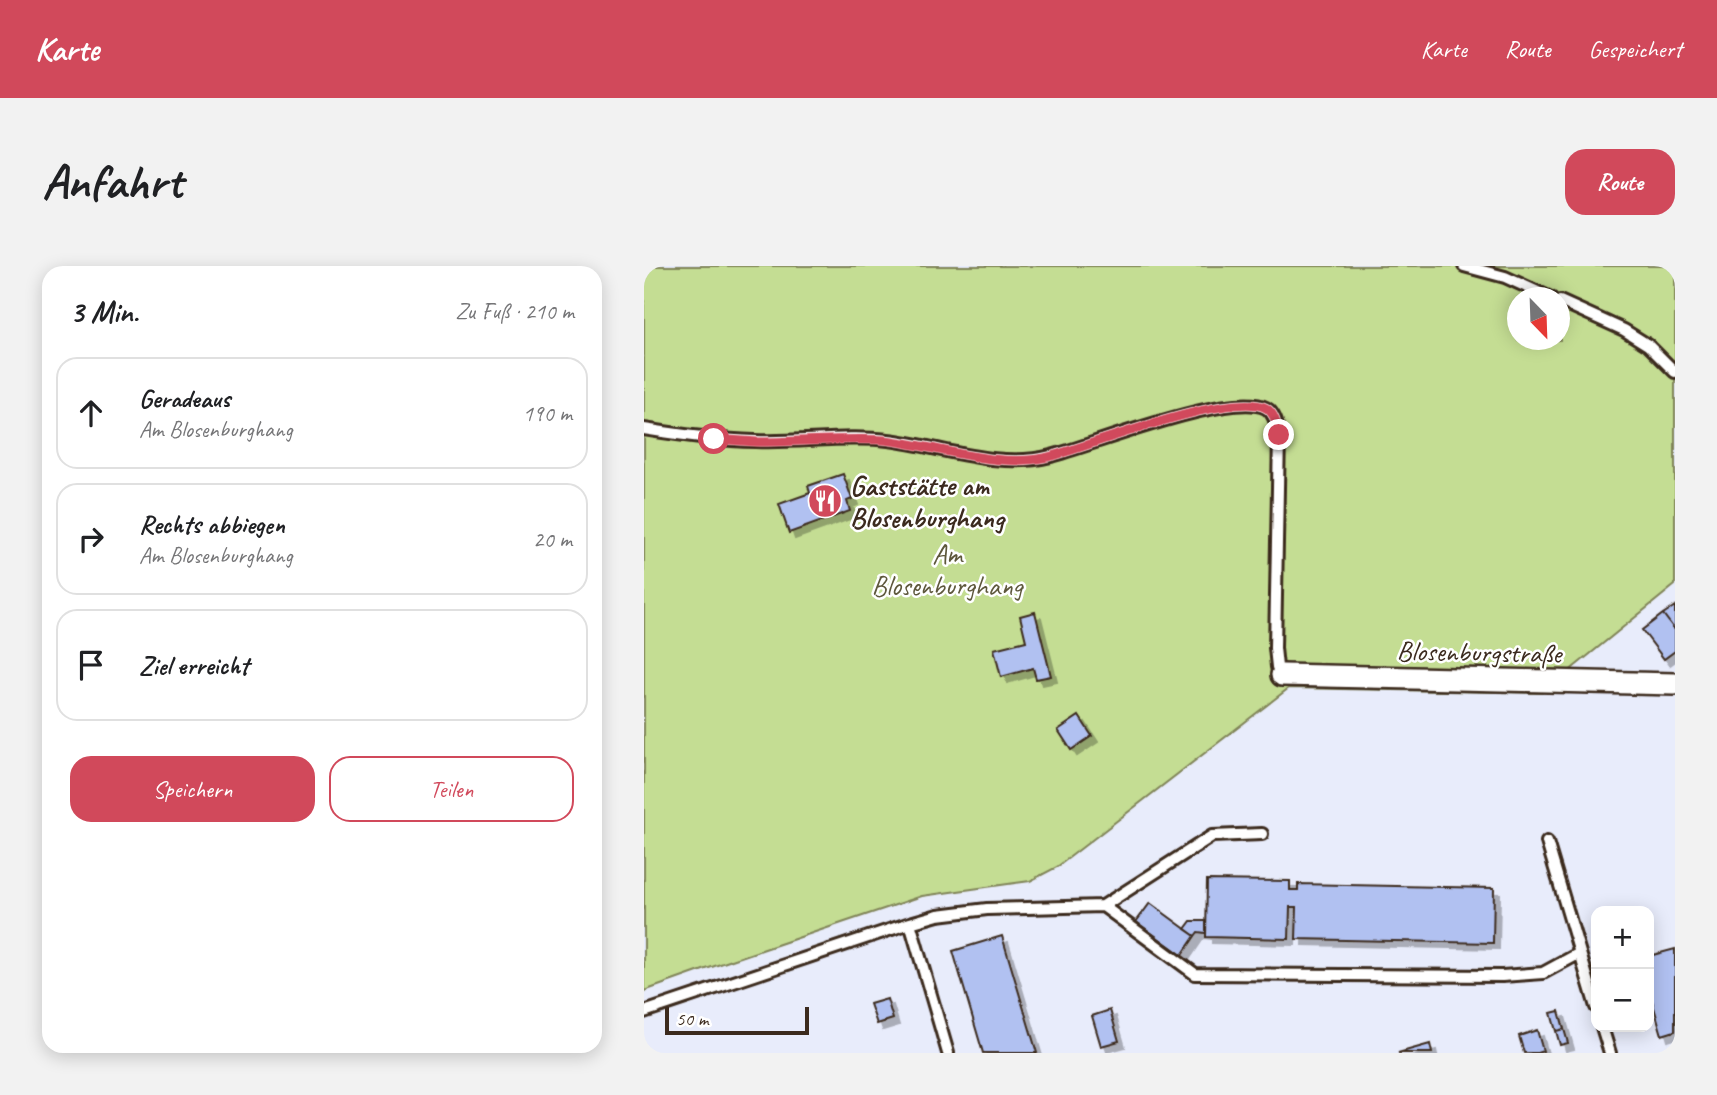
<!DOCTYPE html>
<html lang="de">
<meta charset="utf-8">
<style>
:root{--surface:#fff;--page:#f2f2f2;--text:#202124;--muted:#757577;--line:#e0e0e0;--accent:#d1495b}
body{margin:0;font-family:Caveat,sans-serif;background:var(--page);color:var(--text)}
.controls{position:absolute;right:21px;bottom:21px;display:grid;overflow:hidden;border-radius:14px;box-shadow:0 4px 18px #0003}
.controls button{width:63px;height:63px;display:grid;place-items:center;padding:0;border:0;border-bottom:2px solid var(--line);background:var(--surface);color:var(--text);font:35px sans-serif}
.compass{position:absolute;left:863px;top:21px;width:63px;height:63px;border-radius:50%;background:var(--surface);box-shadow:0 4px 18px #0003;rotate:157deg}
.scale{position:absolute;left:21px;bottom:18px;width:144px;box-sizing:border-box;padding-left:7px;border:4px solid #3b2a1e;border-top:0;font-size:19px;line-height:24px;white-space:nowrap;color:#3b2a1e;-webkit-text-stroke:5px #fff;paint-order:stroke}
.stop{position:absolute;width:21px;height:21px;margin:-16px;border:5px solid #d1495b;border-radius:50%;background:#fff}
.stop.end{background:#d1495b;border-color:#fff;box-shadow:0 2px 7px #0008}
.list{margin:0;padding:0;list-style:none}
h2{display:flex;justify-content:space-between;align-items:center;height:91px;margin:0;padding:0 28px;font-size:30px}
h2 small{font-size:23px;font-weight:400;color:var(--muted)}
.list li{display:grid;grid-template-columns:46px 1fr auto;gap:21px;align-items:center;box-sizing:border-box;height:112px;margin:0 14px 14px;padding:0 14px;border:2px solid var(--line);border-radius:21px}
.list b{display:block;font-size:26px;white-space:nowrap}
.list p{margin:0;font-size:23px;white-space:nowrap;color:var(--muted)}
.list em{font-size:23px;font-style:normal;color:var(--muted)}
.actions{display:flex;gap:14px;padding:21px 28px}
.actions a{flex:1;padding:16px 0;border:2px solid var(--accent);border-radius:21px;text-align:center;font-size:24px;color:var(--accent)}
.actions .main{background:var(--accent);color:#fff}
.icon{flex:none;width:38px;height:38px;fill:none;stroke:currentColor;stroke-width:2;stroke-linecap:round;stroke-linejoin:round}
.map{position:relative;flex:none;width:1031px;height:787px;overflow:hidden;border-radius:21px}
header{display:flex;align-items:center;gap:42px;box-sizing:border-box;height:98px;padding:0 35px;background:var(--accent);color:#fff}
header strong{font-size:33px}
nav{display:flex;gap:38px;margin-inline-start:auto;font-size:24px}
.intro{display:flex;align-items:center;justify-content:space-between;box-sizing:border-box;height:168px;padding:0 42px}
h1{margin:0;font-size:49px}
.button{padding:18px 32px;border-radius:21px;background:var(--accent);color:#fff;font-size:24px;font-weight:700}
main{display:flex;gap:42px;padding:0 42px}
aside{flex:1;background:var(--surface);border-radius:21px;box-shadow:0 4px 18px #0003}
.map>svg:first-child{display:block}
.green{fill:#c4dd93;stroke:#808458;stroke-width:2;fill-rule:evenodd}
.building{fill:#b1c1f1;stroke:#3b2a1e;stroke-width:2;filter:url(#shadow)}
.lines{fill:none;stroke-linecap:round;stroke-linejoin:round}
.service-casing{stroke:#3b2a1e;stroke-width:16}
.minor-casing{stroke:#3b2a1e;stroke-width:26}
.service{stroke:#fff;stroke-width:10}
.minor{stroke:#fff;stroke-width:21}
.route{stroke:#d1495b;stroke-width:9}
.labels{text-anchor:middle;dominant-baseline:central;stroke-width:5;stroke-linejoin:round;paint-order:stroke}
.poi-label{font-size:28px;font-weight:bold;fill:#3b2a1e;stroke:#fff;text-anchor:start}
.park-label{font-size:28px;fill:#5d573b;stroke:#fff}
.street-label{font-size:28px;fill:#3b2a1e;stroke:#fff}
</style>
<header>
<strong>Karte</strong>
<nav><a>Karte</a><a>Route</a><a>Gespeichert</a></nav>
</header>
<div class="intro"><h1>Anfahrt</h1><a class="button">Route</a></div>
<main>
<aside>
<h2>3 Min.<small>Zu Fuß · 210 m</small></h2>
<ul class="list">
<li><svg class="icon" aria-label="ahead" viewBox="0 0 24 24"><path d="M12 20V5M6 11l6-6 6 6"/></svg><div><b>Geradeaus</b><p>Am Blosenburghang</p></div><em>190 m</em></li>
<li><svg class="icon" aria-label="right" viewBox="0 0 24 24"><path d="M7 20v-9h11M14 6l5 5-5 5"/></svg><div><b>Rechts abbiegen</b><p>Am Blosenburghang</p></div><em>20 m</em></li>
<li><svg class="icon" aria-label="arrive" viewBox="0 0 24 24"><path d="M6 21V4h12l-3 4 3 4H6"/></svg><div><b>Ziel erreicht</b></div></li>
</ul>
<div class="actions"><a class="main">Speichern</a><a>Teilen</a></div>
</aside>
<div class="map">
<svg width="1031" height="787" viewBox="0 0 1031 787">
<defs>
<filter id="shadow"><feDropShadow dx="6" dy="6" stdDeviation="0" flood-color="#0004"/></filter>
</defs>
<rect width="100%" height="100%" fill="#e8ecfb"/>
<filter id="ink" filterUnits="userSpaceOnUse"><feTurbulence type="fractalNoise" baseFrequency=".0143" numOctaves="2"/><feDisplacementMap in="SourceGraphic" scale="14" xChannelSelector="R" yChannelSelector="G"/><feConvolveMatrix kernelMatrix="1 2 1 2 8 2 1 2 1" color-interpolation-filters="sRGB"/></filter>
<g filter="url(#ink)">
<!-- green -->
<path class="green" d="M 0,0 L 1031,0 L 1031,319 L 898,427 L 645,422 L 413,601 L 386,615 L 278,630 L 82,696 L 0,725 ZM 874,32 L 916,32 L 916,74 L 874,74 Z"/>
<!-- building -->
<path class="building" d="M 199,208 L 208,233 L 203,235 L 206,245 L 145,267 L 135,238 L 166,227 L 164,220 Z
M 1031,340 L 1031,364 L 1019,348 Z
M 391,346 L 407,410 L 392,413 L 389,402 L 357,411 L 350,383 L 382,375 L 376,350 Z
M 1019,348 L 1031,364 L 1031,385 L 1020,393 L 998,364 Z
M 435,450 L 448,470 L 427,484 L 414,464 Z
M 563,614 L 646,615 L 646,624 L 654,624 L 654,618 L 850,622 L 849,677 L 652,673 L 653,641 L 646,641 L 645,673 L 562,671 Z
M 506,637 L 551,670 L 538,689 L 492,656 Z
M 547,655 L 562,655 L 562,667 L 554,666 L 551,670 L 541,663 Z
M 358,670 L 393,787 L 339,787 L 309,685 Z
M 1031,683 L 1031,765 L 1018,769 L 1005,724 L 1005,690 Z
M 243,733 L 249,753 L 233,758 L 226,738 Z
M 466,744 L 475,775 L 457,780 L 448,750 Z
M 915,745 L 920,763 L 912,765 L 907,747 Z
M 920,763 L 924,777 L 916,779 L 912,765 Z
M 893,764 L 899,785 L 893,787 L 880,787 L 875,770 Z
M 786,778 L 788,787 L 754,787 Z"/>
<g class="lines">
<!-- service casing -->
<g class="service-casing">
<path id="service" d="M 820,0 L 861,11 L 907,32
M 916,35 L 980,64 L 1004,79 L 1031,106
M 0,163 C 37,169 74,174 111,175 C 155,177 200,169 244,174 C 297,180 353,204 407,190 C 449,179 588,124 622,142 C 631,147 633,160 635,169 L 631,382 L 633,401 L 638,409
M 903,576 L 952,741
M 459,640 L 551,708 L 858,710 L 899,707 L 936,687
M 266,657 L 304,787
M 0,746 L 266,657 L 294,649 L 343,643 L 459,640 L 568,570 L 618,568
M 958,761 L 966,787"/>
</g>
<!-- minor casing -->
<g class="minor-casing">
<path id="minor" d="M 638,409 L 1031,418"/>
</g>
<!-- service -->
<use href="#service" class="service"/>
<!-- minor -->
<use href="#minor" class="minor"/>
</g>
</g>
<g class="lines" filter="url(#ink)">
<!-- route -->
<path class="route" d="M 70,173 C 84,174 99,175 113,176 C 155,176 197,172 240,174 C 250,175 261,177 271,179 C 315,187 364,202 408,190 C 448,179 589,124 622,142 C 631,147 633,160 635,169"/>
</g>
<!-- icons -->
<defs>
<g id="restaurant-disc" transform="scale(1.75)"><circle r="9.5" fill="#d1495b" stroke="#fff"/><path d="M-5-6h1v4h1v-4h1v4h1v-4h1v5L-1.5 .5V6h-2V.5L-5-1ZM5-6V6H3V1.5H1.5Q1.5-4 5-6Z" fill="#fff"/></g>
</defs>
<g fill-rule="evenodd">
<use href="#restaurant-disc" x="181" y="235"/>
</g>
<g class="labels">
<!-- poi labels -->
<g class="poi-label">
<text x="206" y="219">Gaststätte am<tspan x="206" dy="32">Blosenburghang</tspan></text>
</g>
<!-- park labels -->
<g class="park-label">
<text x="303" y="287">Am<tspan x="303" dy="32">Blosenburghang</tspan></text>
</g>
<!-- street labels -->
<g class="street-label">
<text transform="translate(835 386) rotate(1)">Blosenburgstraße</text>
</g>
</g>
</svg>
<div class="controls">
<button>+</button>
<button>−</button>
</div>
<svg class="compass" viewBox="-18 -18 36 36"><path d="M0-13l5 13h-10z" fill="#e53935"/><path d="M0 13l5-13h-10z" fill="#757577"/></svg>
<div class="scale">50 m</div>
<div class="stop" style="left:70px;top:173px"></div>
<div class="stop end" style="left:635px;top:169px"></div>
</div>
</main>
